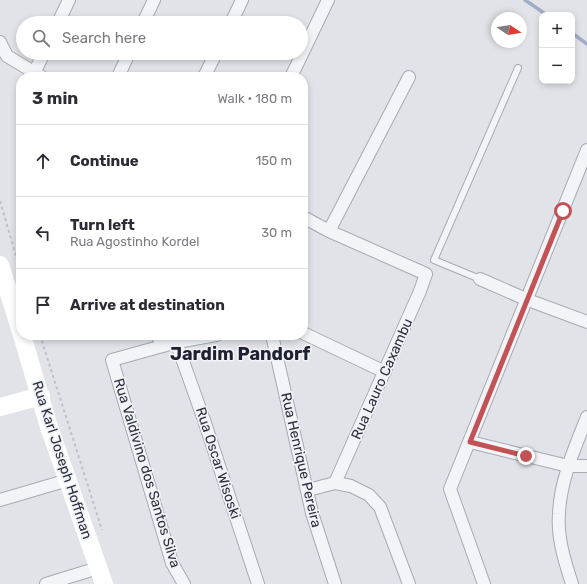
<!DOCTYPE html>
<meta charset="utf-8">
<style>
:root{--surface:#fff;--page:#f7f7f7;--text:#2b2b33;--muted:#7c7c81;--line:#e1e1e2}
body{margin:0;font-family:Rubik,sans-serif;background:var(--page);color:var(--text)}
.controls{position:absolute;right:12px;top:12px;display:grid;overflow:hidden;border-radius:8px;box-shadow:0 2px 6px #0003}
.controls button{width:36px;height:36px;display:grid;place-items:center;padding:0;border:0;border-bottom:1px solid var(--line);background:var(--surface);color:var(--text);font:20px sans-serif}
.compass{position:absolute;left:491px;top:12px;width:36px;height:36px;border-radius:50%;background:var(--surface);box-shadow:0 2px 6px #0003;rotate:102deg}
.stop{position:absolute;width:12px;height:12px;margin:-9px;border:3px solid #c25255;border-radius:50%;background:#fff}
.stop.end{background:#c25255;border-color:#fff;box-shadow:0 1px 4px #0008}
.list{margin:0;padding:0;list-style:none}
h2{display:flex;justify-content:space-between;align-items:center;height:52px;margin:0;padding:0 16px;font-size:17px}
h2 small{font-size:13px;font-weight:400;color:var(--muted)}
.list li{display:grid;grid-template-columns:26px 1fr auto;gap:12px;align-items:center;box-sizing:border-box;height:72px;padding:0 16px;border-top:1px solid var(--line)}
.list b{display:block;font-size:15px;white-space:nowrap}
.list p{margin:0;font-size:13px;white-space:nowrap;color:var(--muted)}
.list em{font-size:13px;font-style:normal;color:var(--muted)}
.icon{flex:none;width:22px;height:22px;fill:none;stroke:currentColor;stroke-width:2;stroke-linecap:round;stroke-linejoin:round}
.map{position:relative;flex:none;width:587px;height:584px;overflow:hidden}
.search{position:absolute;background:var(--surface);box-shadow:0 2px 6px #0003;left:16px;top:16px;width:292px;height:44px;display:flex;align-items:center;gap:10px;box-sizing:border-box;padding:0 14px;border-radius:22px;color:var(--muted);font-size:15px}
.panel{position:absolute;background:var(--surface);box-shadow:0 2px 6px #0003;left:16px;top:72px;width:292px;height:268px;border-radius:16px}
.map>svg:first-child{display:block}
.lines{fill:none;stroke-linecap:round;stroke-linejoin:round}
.stream{stroke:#9fadc5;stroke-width:3.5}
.lane-casing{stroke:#a7aab2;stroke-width:8}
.street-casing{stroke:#a7aab2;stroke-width:14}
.path{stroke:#bfc1c7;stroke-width:2;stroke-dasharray:3 3;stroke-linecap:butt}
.lane{stroke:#f3f4f7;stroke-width:6}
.street{stroke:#f3f4f7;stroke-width:12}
.secondary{stroke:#fff;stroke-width:18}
.route{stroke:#c25255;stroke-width:5}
.labels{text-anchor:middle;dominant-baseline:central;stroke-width:3.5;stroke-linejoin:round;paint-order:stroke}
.street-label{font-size:14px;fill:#2b303f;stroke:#f1f2f6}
.district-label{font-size:18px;font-weight:bold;fill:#1d2130;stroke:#f1f2f6}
</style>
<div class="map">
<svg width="587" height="584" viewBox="0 0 587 584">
<rect width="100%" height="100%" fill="#e1e3e8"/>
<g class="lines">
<!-- stream -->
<path class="stream" d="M 525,0 L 547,15
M 572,33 L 587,44"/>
<!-- lane casing -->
<g class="lane-casing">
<path id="lane" d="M 480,279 L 434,260 L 518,68"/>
</g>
<!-- street casing -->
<g class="street-casing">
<path id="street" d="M 58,23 L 69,0
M 143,23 L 154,0
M 231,23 L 242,0
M 0,42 L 7,56 L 42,77
M 34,73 L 44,53
M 118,77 L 129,53
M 204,77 L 216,53
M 291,77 L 328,0
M 303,217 L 329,231 L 426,274 L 420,291 L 335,483
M 329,231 L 409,77
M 480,279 L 528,300 L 587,322
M 303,333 L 385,372
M 157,335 L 163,346
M 272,335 L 312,513 L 335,584
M 174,336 L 204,420 L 258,584
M 470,442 L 568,466 L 587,466
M 308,490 L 335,483 L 351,486 L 369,495 L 380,507 L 409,584
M 0,500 L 68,480
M 46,584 L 98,568
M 184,584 L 172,563 L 112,360 L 177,342 L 216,335
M 484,584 L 450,489 L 587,150
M 572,584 C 565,562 557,538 559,514 C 560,481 575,447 587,417"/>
</g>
<!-- path -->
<path class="path" d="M 0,201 L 21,273
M 40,335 L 102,530"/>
<!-- lane -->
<use href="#lane" class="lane"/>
<!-- street -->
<use href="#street" class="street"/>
<!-- secondary -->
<path class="secondary" d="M 0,265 L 21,332
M 22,335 L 49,427 L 104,584
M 0,407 L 41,396"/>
</g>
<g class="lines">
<!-- route -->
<path class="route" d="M 526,456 L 470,442 L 563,211"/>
</g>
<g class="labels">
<!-- street labels -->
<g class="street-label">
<text transform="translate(382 379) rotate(-66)">Rua Lauro Caxambu</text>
<text transform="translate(62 460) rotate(72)">Rua Karl Joseph Hoffman</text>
<text transform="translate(301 460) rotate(77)">Rua Henrique Pereira</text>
<text transform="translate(218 463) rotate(72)">Rua Oscar Wisoski</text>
<text transform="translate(147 473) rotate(73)">Rua Valdivino dos Santos Silva</text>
</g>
<!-- district labels -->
<g class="district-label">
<text x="240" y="354">Jardim Pandorf</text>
</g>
</g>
</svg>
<div class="controls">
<button>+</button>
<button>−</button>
</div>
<svg class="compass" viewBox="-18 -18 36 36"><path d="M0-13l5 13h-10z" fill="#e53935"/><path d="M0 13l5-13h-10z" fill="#7c7c81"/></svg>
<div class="stop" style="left:563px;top:211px"></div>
<div class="stop end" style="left:526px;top:456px"></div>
<div class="search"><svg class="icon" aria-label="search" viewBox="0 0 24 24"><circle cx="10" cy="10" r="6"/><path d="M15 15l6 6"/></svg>Search here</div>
<section class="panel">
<h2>3 min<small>Walk · 180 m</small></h2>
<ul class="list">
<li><svg class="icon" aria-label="ahead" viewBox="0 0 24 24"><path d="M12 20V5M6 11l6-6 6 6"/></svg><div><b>Continue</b></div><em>150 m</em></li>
<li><svg class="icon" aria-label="left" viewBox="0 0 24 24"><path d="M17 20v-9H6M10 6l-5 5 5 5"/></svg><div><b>Turn left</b><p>Rua Agostinho Kordel</p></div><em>30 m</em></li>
<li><svg class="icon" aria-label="arrive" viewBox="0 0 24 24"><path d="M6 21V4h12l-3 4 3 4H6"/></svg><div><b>Arrive at destination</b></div></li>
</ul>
</section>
</div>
